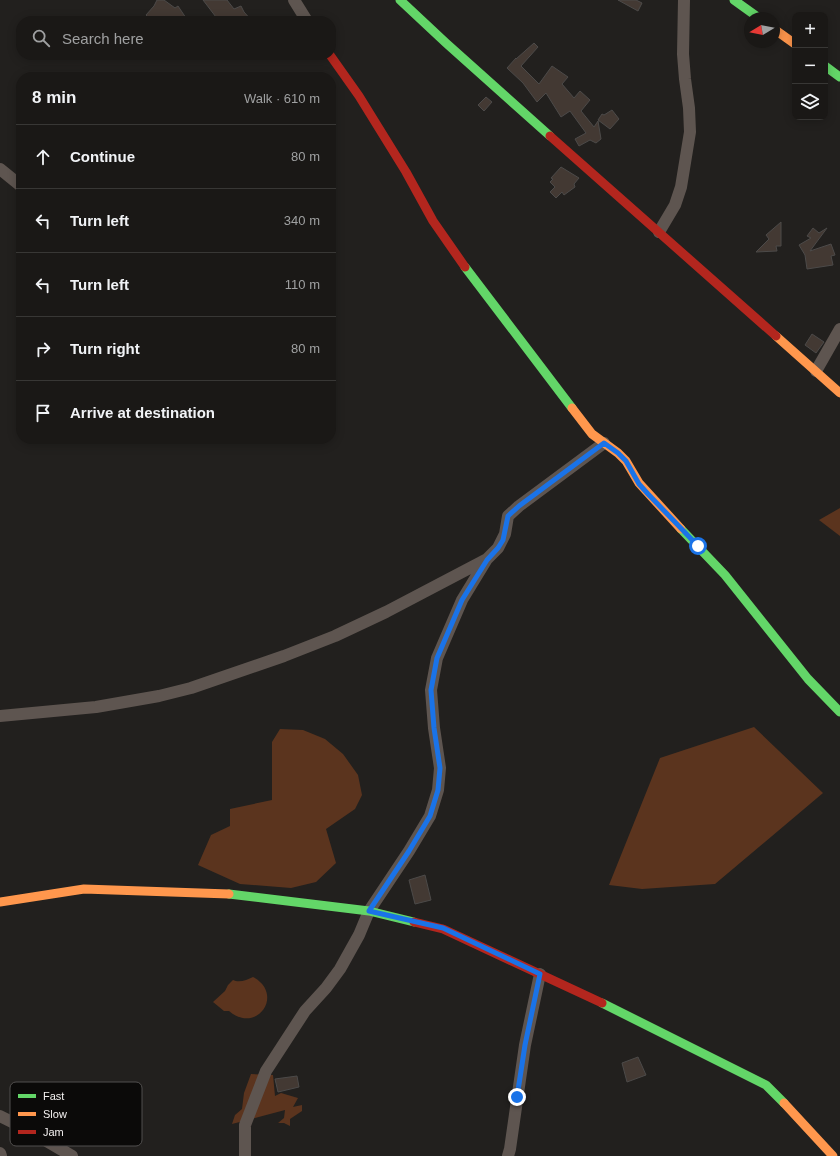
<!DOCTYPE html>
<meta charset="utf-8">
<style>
:root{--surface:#1a1816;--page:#23211f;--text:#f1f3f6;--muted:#9fa0a1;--line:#383735}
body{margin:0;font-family:Helvetica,sans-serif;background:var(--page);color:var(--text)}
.controls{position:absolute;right:12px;top:12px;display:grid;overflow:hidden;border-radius:8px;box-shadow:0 2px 10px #0003}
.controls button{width:36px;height:36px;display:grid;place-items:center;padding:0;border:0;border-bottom:1px solid var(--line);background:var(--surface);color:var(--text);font:20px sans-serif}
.compass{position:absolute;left:744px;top:12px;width:36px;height:36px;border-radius:50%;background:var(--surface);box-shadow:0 2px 10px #0003;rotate:260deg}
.stop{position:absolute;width:12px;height:12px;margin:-9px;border:3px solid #1a73e8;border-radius:50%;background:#fff}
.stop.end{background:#1a73e8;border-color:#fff;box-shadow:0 1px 4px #0008}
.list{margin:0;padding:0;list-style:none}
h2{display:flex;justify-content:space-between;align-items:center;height:52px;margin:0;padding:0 16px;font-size:17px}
h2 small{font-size:13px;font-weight:400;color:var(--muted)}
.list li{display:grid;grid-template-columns:26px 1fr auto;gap:12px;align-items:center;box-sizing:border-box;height:64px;padding:0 16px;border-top:1px solid var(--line)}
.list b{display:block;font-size:15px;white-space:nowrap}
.list em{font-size:13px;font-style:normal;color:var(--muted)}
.icon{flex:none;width:22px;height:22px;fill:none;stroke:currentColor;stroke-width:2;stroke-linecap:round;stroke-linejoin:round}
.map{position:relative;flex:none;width:840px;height:1156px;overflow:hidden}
.search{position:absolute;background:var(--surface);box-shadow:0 2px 10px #0003;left:16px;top:16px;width:320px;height:44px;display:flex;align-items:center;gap:10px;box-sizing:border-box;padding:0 14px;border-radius:16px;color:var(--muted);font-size:15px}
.panel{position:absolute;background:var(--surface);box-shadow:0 2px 10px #0003;left:16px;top:72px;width:320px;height:372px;border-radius:16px}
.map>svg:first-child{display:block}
.green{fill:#5b341e}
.building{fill:#433933;stroke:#4c4a49}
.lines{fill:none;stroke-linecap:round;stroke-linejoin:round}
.street{stroke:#5e5550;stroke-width:12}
.fast{stroke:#63d668;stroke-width:9}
.slow{stroke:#ff974d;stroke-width:9}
.jam{stroke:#b3261e;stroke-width:9}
.route{stroke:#1a73e8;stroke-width:5}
.key{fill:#0b0a09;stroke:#514f4e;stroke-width:1}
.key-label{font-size:11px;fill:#f4f1f0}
</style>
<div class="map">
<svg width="840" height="1156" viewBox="0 0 840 1156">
<rect width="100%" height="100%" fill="#22201e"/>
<!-- green -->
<path class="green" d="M 840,508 L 840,536 L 819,520 Z
M 754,727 L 823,793 L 715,884 L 642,889 L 609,885 L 660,758 Z
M 280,729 L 303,730 L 325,739 L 343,754 L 358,775 L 362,795 L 355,809 L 326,829 L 336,863 L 316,882 L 291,888 L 240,884 L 198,865 L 211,835 L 230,826 L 230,809 L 272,800 L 272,742 Z
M 253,977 C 285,994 257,1035 229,1011 L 224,1011 L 213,1002 L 225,991 L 228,985 L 233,980 C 239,983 247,980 253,977 Z
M 251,1074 L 273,1075 L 275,1096 L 281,1093 L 298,1098 L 293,1107 L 302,1105 L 302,1111 L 290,1119 L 290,1126 L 284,1123 L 278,1123 L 284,1118 L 285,1110 L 232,1124 L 235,1115 L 242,1109 L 244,1093 Z"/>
<!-- building -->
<path class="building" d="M 157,0 L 164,0 L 175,8 L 178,6 L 188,21 L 152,21 L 146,15 L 154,6 Z
M 203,0 L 227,0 L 234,9 L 241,6 L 244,12 L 252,21 L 219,21 Z
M 618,0 L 636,0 L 642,3 L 638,11 Z
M 534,43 L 538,47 L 521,66 L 539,84 L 552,66 L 568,77 L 562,84 L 574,98 L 580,91 L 590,100 L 581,111 L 594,127 L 598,121 L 601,139 L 596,143 L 590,140 L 579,146 L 575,139 L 586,133 L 570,111 L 561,117 L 546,93 L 537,102 L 523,83 L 507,68 L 516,58 L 516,59 Z
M 486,97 L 492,102 L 484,111 L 478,105 Z
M 612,110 L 619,119 L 610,129 L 598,120 L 602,114 L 604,115 Z
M 561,167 L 579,178 L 574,184 L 575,187 L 564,195 L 562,192 L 556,198 L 550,192 L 555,187 L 550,182 L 553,179 L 551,178 Z
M 781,222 L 781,246 L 776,246 L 777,251 L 756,252 L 769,239 L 766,235 Z
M 813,228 L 819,233 L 827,228 L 810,251 L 831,244 L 835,255 L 831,256 L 833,265 L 807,269 L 805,255 L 799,245 L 811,238 L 807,236 Z
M 812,334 L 824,342 L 816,353 L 805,345 Z
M 425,875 L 431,900 L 415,904 L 409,880 Z
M 638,1057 L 646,1075 L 627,1082 L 622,1063 Z
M 297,1076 L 299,1087 L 278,1092 L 275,1079 Z"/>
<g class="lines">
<!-- street -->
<path class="street" d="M 294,0 L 307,21
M 0,169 L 21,186
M 659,232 L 675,205 L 681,187 L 690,132 L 689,108 L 685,79 L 683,54 L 684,0
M 816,371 L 840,329
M 0,716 L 96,707 L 159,696 L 191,688 L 284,656 L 335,636 L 386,612 L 487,559
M 0,1116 L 28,1130 L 72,1156
M 0,1153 L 1,1156
M 245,1156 L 245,1125 L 266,1071 L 305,1011 L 326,988 L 340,969 L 359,935 L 369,911 L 409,851 L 430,816 L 438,790 L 440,768 L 434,728 L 431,690 L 437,658 L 462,600 L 487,559 L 498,548 L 505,534 L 508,516 L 519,506 L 604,443
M 508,1156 L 510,1149 L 525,1045 L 540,974"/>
<!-- fast -->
<path class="fast" d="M 400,0 L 446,43 L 550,136
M 734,0 L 759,18
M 825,66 L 840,77
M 465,267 L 572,408
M 681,529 L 725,575 L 808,679 L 840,712
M 229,894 L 369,911 L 414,922
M 602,1003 L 766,1085 L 784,1103"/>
<!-- slow -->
<path class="slow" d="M 774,29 L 795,44
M 776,336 L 840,393
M 572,408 L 592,434 L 618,453 L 626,461 L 639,483 L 681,529
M 0,902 L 84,889 L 229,894
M 784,1103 L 833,1156"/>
<!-- jam -->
<path class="jam" d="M 330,55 L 359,96 L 406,172 L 433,221 L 465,267
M 550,136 L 776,336
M 414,922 L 443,929 L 602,1003"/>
</g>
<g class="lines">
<!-- route -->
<path class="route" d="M 517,1097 L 525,1045 L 540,974 L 443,928 L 369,911 L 409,851 L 430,816 L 438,790 L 440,768 L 434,728 L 431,690 L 437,658 L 462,600 L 487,560 L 498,548 L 503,540 L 508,516 L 519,506 L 604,443 L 618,453 L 626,461 L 639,484 L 648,494 L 698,546"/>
</g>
<!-- legend -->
<rect x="10" y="1082" width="132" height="64" rx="6" class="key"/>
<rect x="18" y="1094" width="18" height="4" fill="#63d668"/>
<rect x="18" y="1112" width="18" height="4" fill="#ff974d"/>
<rect x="18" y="1130" width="18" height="4" fill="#b3261e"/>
<g class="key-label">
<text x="43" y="1100">Fast</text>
<text x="43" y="1118">Slow</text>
<text x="43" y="1136">Jam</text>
</g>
</svg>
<div class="controls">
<button>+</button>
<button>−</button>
<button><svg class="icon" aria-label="layers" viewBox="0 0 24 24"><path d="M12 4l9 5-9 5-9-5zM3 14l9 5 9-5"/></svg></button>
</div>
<svg class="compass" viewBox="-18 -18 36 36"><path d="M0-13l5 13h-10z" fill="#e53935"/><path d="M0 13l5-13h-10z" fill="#9fa0a1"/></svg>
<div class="stop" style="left:698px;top:546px"></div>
<div class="stop end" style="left:517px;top:1097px"></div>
<div class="search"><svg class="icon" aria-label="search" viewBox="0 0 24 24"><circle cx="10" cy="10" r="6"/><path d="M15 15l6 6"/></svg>Search here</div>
<section class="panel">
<h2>8 min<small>Walk · 610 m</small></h2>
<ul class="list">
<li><svg class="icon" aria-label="ahead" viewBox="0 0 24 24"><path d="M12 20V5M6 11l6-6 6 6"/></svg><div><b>Continue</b></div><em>80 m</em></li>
<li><svg class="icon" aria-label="left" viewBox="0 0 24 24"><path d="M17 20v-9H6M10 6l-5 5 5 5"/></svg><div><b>Turn left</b></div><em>340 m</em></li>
<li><svg class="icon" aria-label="left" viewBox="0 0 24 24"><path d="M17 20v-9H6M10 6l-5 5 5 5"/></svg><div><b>Turn left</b></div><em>110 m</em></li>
<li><svg class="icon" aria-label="right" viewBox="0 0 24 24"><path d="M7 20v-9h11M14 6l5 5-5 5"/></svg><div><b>Turn right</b></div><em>80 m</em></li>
<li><svg class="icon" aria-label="arrive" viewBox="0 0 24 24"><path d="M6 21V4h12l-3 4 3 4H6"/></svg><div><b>Arrive at destination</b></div></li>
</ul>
</section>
</div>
